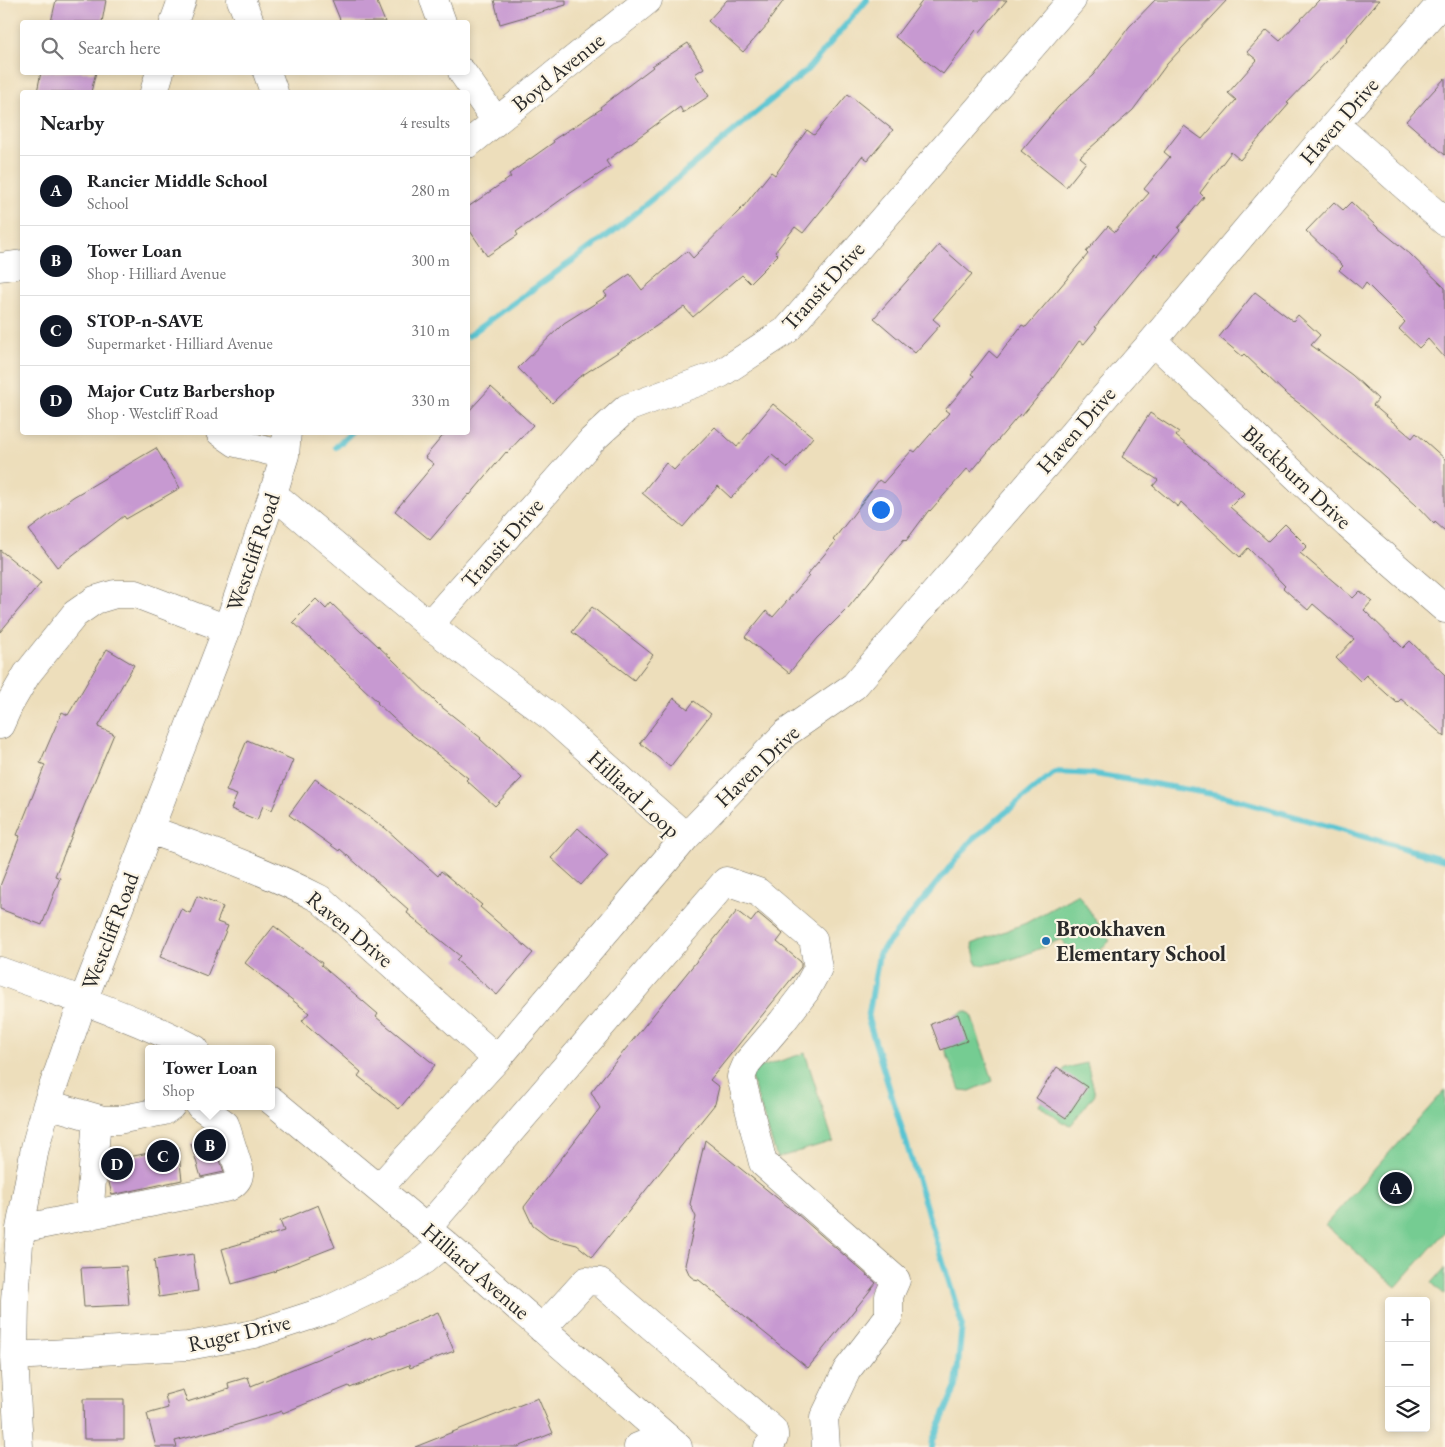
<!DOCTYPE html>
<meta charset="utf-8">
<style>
:root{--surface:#fff;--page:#f2f2f2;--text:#202124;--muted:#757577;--line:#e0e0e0;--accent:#111827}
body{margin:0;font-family:"EB Garamond",serif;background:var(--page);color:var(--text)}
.controls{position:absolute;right:15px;bottom:15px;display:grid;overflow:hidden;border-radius:5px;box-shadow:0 2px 8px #0003}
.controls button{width:45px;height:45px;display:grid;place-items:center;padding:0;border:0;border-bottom:1px solid var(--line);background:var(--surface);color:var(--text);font:25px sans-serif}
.you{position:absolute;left:880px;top:509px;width:18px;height:18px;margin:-12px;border:4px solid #fff;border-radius:50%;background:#1a73e8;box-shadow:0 0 0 8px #1a73e833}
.badge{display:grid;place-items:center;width:32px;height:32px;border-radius:50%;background:var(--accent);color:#fff;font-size:16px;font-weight:700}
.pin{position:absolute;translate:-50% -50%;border:2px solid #fff;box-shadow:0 1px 5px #0006}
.popup{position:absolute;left:145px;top:1045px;width:130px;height:65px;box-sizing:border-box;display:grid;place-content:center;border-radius:5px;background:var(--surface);filter:drop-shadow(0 1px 4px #0005);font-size:16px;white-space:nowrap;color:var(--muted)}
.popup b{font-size:19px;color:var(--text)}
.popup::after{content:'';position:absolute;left:50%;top:100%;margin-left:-10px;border:10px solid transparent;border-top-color:var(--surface)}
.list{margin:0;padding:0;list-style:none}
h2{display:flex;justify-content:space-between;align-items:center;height:65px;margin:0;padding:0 20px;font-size:21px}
h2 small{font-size:16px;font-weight:400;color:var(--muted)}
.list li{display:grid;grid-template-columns:32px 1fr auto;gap:15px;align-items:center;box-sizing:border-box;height:70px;padding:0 20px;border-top:1px solid var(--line)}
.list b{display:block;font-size:19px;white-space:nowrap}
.list p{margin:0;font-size:16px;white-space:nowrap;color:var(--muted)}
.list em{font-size:16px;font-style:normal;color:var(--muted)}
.icon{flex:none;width:28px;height:28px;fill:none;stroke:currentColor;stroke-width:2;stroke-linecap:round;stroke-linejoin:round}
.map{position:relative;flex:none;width:1445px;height:1447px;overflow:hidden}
.search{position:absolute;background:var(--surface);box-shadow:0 2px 8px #0003;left:20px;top:20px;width:450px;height:55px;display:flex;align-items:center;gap:12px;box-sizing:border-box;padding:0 18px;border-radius:5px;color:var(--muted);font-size:19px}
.panel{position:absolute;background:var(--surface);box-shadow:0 2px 8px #0003;left:20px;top:90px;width:450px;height:345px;border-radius:5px}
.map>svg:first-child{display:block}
.green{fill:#74cc92;stroke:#507c5e}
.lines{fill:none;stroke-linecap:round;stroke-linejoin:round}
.stream{stroke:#58c4d2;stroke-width:6}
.building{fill:#c799d1}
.minor-casing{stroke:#6f6a5d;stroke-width:29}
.minor{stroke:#fff;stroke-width:28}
.poi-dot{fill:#1f6fb2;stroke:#fcf5e5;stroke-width:2}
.labels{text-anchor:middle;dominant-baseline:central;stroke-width:4.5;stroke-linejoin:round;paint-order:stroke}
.street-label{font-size:22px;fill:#2b2b2b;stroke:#fcf5e5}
.poi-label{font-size:22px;font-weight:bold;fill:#2b2b2b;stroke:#fcf5e5;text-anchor:start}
</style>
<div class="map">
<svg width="1445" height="1447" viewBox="0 0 1445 1447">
<rect width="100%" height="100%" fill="#fcf5e5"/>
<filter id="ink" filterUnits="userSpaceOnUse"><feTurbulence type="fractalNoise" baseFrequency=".02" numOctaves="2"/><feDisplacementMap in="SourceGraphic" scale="10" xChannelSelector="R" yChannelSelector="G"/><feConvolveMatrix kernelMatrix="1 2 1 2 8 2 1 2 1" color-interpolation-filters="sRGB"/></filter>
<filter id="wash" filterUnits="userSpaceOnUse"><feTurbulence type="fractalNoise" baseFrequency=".0096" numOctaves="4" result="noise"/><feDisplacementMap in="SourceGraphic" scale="20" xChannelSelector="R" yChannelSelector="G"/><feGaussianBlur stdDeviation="1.12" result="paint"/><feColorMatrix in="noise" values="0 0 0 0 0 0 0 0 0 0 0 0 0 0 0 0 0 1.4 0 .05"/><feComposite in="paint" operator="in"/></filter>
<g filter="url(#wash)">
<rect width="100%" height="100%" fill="#eddebb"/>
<!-- green -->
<path class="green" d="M 1078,894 L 1110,941 L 1087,960 L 1076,958 L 1061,939 C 1034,951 1006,965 977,965 L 972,944 L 1026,923 Z
M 965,1011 L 971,1014 L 993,1081 L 970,1091 L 960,1090 L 936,1024 Z
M 805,1053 L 833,1141 L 777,1158 L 749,1071 Z
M 1087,1063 L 1095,1094 L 1071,1125 L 1063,1123 L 1039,1105 L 1065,1068 Z
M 1445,1090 L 1445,1232 L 1396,1287 L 1325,1225 Z
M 1445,1268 L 1445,1295 L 1432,1283 Z"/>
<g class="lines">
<!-- stream -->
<path class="stream" d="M 468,336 L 615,230 L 807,70 L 867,0
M 336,447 L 352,432
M 932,1447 L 933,1440 L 956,1386 L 962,1324 L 868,1019 L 879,954 L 972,840 L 1055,772 L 1095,774 L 1224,796 L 1445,860"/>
</g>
<g id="blocks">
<!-- building -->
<path class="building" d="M 56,0 L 106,0 L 102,22 L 51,22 Z
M 332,0 L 376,0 L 385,22 L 341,22 Z
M 494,0 L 566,0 L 566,5 L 500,24 Z
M 727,0 L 784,0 L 768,22 L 769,23 L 743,52 L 708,21 Z
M 923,0 L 1007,0 L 979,33 L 976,30 L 943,74 L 895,37 Z
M 1155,0 L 1227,0 L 1167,64 L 1133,110 L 1080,157 L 1086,162 L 1066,187 L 1021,151 L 1058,107 L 1093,75 L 1129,27 Z
M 1319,0 L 1379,0 L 1346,39 L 1347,40 L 1287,103 L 1289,104 L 1240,160 L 1231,152 L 1200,193 L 1204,197 L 1178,228 L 1180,230 L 1157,256 L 1155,254 L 1095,327 L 1097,328 L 1084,344 L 1079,341 L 1050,382 L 1022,416 L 1020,414 L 971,472 L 967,469 L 930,511 L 929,510 L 906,541 L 904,539 L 848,608 L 818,638 L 789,673 L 745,637 L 766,611 L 773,617 L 809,576 L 807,575 L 835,542 L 833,540 L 852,516 L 879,480 L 883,483 L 912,450 L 915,452 L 949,413 L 945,410 L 974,376 L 971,374 L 989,351 L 997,358 L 1022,325 L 1026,327 L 1055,293 L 1088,254 L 1086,252 L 1108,226 L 1115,232 L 1149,193 L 1144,189 L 1170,157 L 1164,152 L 1184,126 L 1202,139 L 1236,100 L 1228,93 L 1257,60 L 1247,52 L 1267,30 L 1280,41 Z
M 688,43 L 704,68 L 695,74 L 709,96 L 683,113 L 680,107 L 606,161 L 610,167 L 569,194 L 516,232 L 518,235 L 487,256 L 468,228 L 468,207 L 511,177 L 509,174 L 554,142 L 553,140 L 601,109 L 600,107 L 653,67 L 652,66 Z
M 41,72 L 96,72 L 91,92 L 37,92 Z
M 1445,78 L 1445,155 L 1406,121 Z
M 848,94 L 893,130 L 868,160 L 862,156 L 832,197 L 803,233 L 795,227 L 775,252 L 778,255 L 750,283 L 742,275 L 693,317 L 684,307 L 618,352 L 578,378 L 552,403 L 518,368 L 564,323 L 607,296 L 604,292 L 630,274 L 642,290 L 687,251 L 693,258 L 743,207 L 771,172 L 775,175 L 807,130 L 814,135 Z
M 1334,202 L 1343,210 L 1351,202 L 1377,227 L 1410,254 L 1445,288 L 1445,358 L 1428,339 L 1419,348 L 1399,329 L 1405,322 L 1366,283 L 1362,289 L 1339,270 L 1343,266 L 1306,231 Z
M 939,245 L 972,274 L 933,319 L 940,325 L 915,353 L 874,318 Z
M 1255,292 L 1293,321 L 1298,315 L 1320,335 L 1311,345 L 1352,375 L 1378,399 L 1373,405 L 1412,438 L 1416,433 L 1445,459 L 1445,531 L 1435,522 L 1434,524 L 1416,505 L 1375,468 L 1340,440 L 1304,407 L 1285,393 L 1244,354 L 1242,356 L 1219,337 Z
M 491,387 L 533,425 L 507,453 L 506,452 L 470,495 L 469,494 L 430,540 L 395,511 L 434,464 L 425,457 L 446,432 L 468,432 L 468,412 Z
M 773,404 L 813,437 L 788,468 L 772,455 L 731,498 L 718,486 L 683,527 L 642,493 L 666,463 L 674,470 L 715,427 L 737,447 Z
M 1150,413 L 1179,432 L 1176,436 L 1230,481 L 1230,480 L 1244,493 L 1230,507 L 1268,541 L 1285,524 L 1307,546 L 1300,553 L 1353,598 L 1360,591 L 1372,601 L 1364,610 L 1403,648 L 1410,641 L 1445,675 L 1445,737 L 1401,699 L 1397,703 L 1366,675 L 1360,681 L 1336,658 L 1354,639 L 1313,604 L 1308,610 L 1283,588 L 1285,586 L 1248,548 L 1240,557 L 1181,502 L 1178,507 L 1153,486 L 1158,480 L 1122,457 Z
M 156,448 L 180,488 L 126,519 L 124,516 L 57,567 L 29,530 L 73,497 Z
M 0,550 L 41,583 L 0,632 Z
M 316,599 L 326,609 L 331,603 L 362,633 L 363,632 L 393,660 L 439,705 L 481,738 L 480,739 L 522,778 L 495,806 L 466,780 L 468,778 L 407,731 L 377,703 L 378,702 L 293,622 Z
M 592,607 L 653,655 L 634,680 L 572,632 Z
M 107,649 L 134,665 L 98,727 L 114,734 L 55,876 L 60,878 L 42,925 L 0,909 L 0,886 L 20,836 L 17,835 L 45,765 L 40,763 L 62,712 L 68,715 Z
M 674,698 L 688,709 L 694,701 L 711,714 L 670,767 L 640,743 Z
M 247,740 L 293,760 L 272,810 L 263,806 L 257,820 L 231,809 L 237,795 L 226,791 Z
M 315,779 L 385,828 L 438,876 L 441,871 L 482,905 L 480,907 L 533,953 L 497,995 L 456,960 L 460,956 L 407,913 L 409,910 L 340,849 L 339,851 L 289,815 Z
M 578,828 L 608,855 L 581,885 L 551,858 Z
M 197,896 L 223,907 L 217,922 L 228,926 L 207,976 L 160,957 L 181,909 L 190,913 Z
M 737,911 L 751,922 L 758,913 L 783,934 L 777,942 L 801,962 L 801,967 L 710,1080 L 719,1087 L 715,1104 L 592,1257 L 577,1245 L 549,1238 L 533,1226 L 524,1207 L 600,1108 L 591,1092 Z
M 274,926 L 322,963 L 321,965 L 378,1014 L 376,1017 L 435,1065 L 399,1109 L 358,1076 L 361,1072 L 302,1021 L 309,1013 L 245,963 Z
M 958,1014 L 967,1041 L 941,1050 L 931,1024 Z
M 1057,1067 L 1087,1087 L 1066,1118 L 1036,1098 Z
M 213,1139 L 224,1172 L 201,1177 L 191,1144 Z
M 705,1140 L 797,1214 L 876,1283 L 808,1368 L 699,1280 L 694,1279 L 690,1276 L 685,1265 L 696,1217 L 690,1204 Z
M 178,1147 L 182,1180 L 112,1195 L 108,1178 L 109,1161 Z
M 318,1205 L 335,1247 L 276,1270 L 277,1271 L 232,1284 L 222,1249 L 284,1231 L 280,1221 Z
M 193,1254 L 198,1291 L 159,1297 L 154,1260 Z
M 126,1266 L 129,1305 L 84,1307 L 81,1268 Z
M 438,1312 L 454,1351 L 410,1368 L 409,1365 L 350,1388 L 349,1386 L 283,1413 L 282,1411 L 217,1431 L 217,1430 L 175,1441 L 177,1447 L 156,1447 L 147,1414 L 168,1408 L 165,1395 L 183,1390 L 187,1402 L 229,1389 L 228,1383 L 248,1377 L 251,1386 L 371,1337 L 372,1339 Z
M 538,1398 L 553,1433 L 518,1447 L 415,1447 Z
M 83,1399 L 124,1399 L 124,1439 L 84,1439 Z"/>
</g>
</g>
<g filter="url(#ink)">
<use href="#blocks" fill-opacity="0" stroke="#6f6a5d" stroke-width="1"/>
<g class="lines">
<!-- minor casing -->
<g class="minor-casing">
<path id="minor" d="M 241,0 L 250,22
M 434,0 L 442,22
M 174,22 L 182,0
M 267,72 L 274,92
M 462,72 L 496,121
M 154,92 L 160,72
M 1335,124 L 1445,222
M 468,144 L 648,0
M 0,267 L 22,264
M 1153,341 L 1348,525 L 1445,609
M 220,432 L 236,443 L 285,455
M 273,494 L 429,625 L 551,717 L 686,837
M 429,625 L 592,440 L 627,408 L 720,374 L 787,330 L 1072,0
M 0,725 L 9,705 L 27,674 L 75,614 L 95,600 L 115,594 L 136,594 L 227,629
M 150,830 C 207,850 266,871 320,899 L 497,1059
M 0,971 C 65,995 133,1016 195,1049
M 271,1100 L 444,1243 L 678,1447
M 47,1104 L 103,1120 L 118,1120 L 164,1111 L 171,1106
M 379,1188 L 497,1059 L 686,837 L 786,733 L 854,686 L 1153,341 L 1335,124 L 1444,0
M 89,1216 L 97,1119
M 427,1228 L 726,881 L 758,892 L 813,939 L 818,968 L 805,992 L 782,1022 L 747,1063 L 741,1077 L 763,1163 L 896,1280 L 889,1296 L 889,1316 L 847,1370 L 824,1418 L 826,1447
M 20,1229 L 229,1187 C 237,1182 240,1178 239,1169 L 225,1124 L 200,1106
M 542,1329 L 586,1281 L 600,1282 L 773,1430 C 776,1437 773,1441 768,1447
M 14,1356 L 188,1346 L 254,1334 L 328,1310 L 395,1278 L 424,1260 L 444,1243
M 19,1447 L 14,1356 L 15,1301 L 20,1229 L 35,1148 L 47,1104 L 83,1001 L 227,629 L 273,494 L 285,455 L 287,432
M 638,1447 L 665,1436"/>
</g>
<!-- minor -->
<use href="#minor" class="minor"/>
</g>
</g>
<!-- markers -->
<circle class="poi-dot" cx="1046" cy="941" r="5"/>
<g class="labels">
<!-- street labels -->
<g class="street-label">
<text transform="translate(558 72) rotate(-39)">Boyd Avenue</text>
<text transform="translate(1339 121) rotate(-49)">Haven Drive</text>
<text transform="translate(823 286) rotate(-48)">Transit Drive</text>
<text transform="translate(1076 430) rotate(-49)">Haven Drive</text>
<text transform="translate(1297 477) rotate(43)">Blackburn Drive</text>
<text transform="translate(502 543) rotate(-49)">Transit Drive</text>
<text transform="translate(253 552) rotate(-71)">Westcliff Road</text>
<text transform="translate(757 766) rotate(-44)">Haven Drive</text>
<text transform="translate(634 794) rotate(43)">Hilliard Loop</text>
<text transform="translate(350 929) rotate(40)">Raven Drive</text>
<text transform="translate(110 931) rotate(-69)">Westcliff Road</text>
<text transform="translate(476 1271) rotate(41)">Hilliard Avenue</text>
<text transform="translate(239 1333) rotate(-13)">Ruger Drive</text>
</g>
<!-- poi labels -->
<g class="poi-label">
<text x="1056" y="928">Brookhaven<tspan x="1056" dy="25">Elementary School</tspan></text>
</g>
</g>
</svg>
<div class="controls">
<button>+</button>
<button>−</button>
<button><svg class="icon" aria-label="layers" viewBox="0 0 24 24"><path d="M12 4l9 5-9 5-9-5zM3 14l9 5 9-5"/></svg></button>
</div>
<div class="you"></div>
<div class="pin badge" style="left:1396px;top:1188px">A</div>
<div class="pin badge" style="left:210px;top:1145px">B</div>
<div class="popup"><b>Tower Loan</b>Shop</div>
<div class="pin badge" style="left:163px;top:1156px">C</div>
<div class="pin badge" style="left:117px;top:1164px">D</div>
<div class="search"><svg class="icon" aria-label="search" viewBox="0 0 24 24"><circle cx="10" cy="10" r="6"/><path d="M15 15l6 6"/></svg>Search here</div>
<section class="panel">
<h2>Nearby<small>4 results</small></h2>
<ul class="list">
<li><span class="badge">A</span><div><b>Rancier Middle School</b><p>School</p></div><em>280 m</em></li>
<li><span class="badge">B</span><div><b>Tower Loan</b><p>Shop · Hilliard Avenue</p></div><em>300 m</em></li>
<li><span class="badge">C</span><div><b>STOP-n-SAVE</b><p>Supermarket · Hilliard Avenue</p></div><em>310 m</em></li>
<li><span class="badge">D</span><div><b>Major Cutz Barbershop</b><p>Shop · Westcliff Road</p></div><em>330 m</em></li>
</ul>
</section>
</div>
